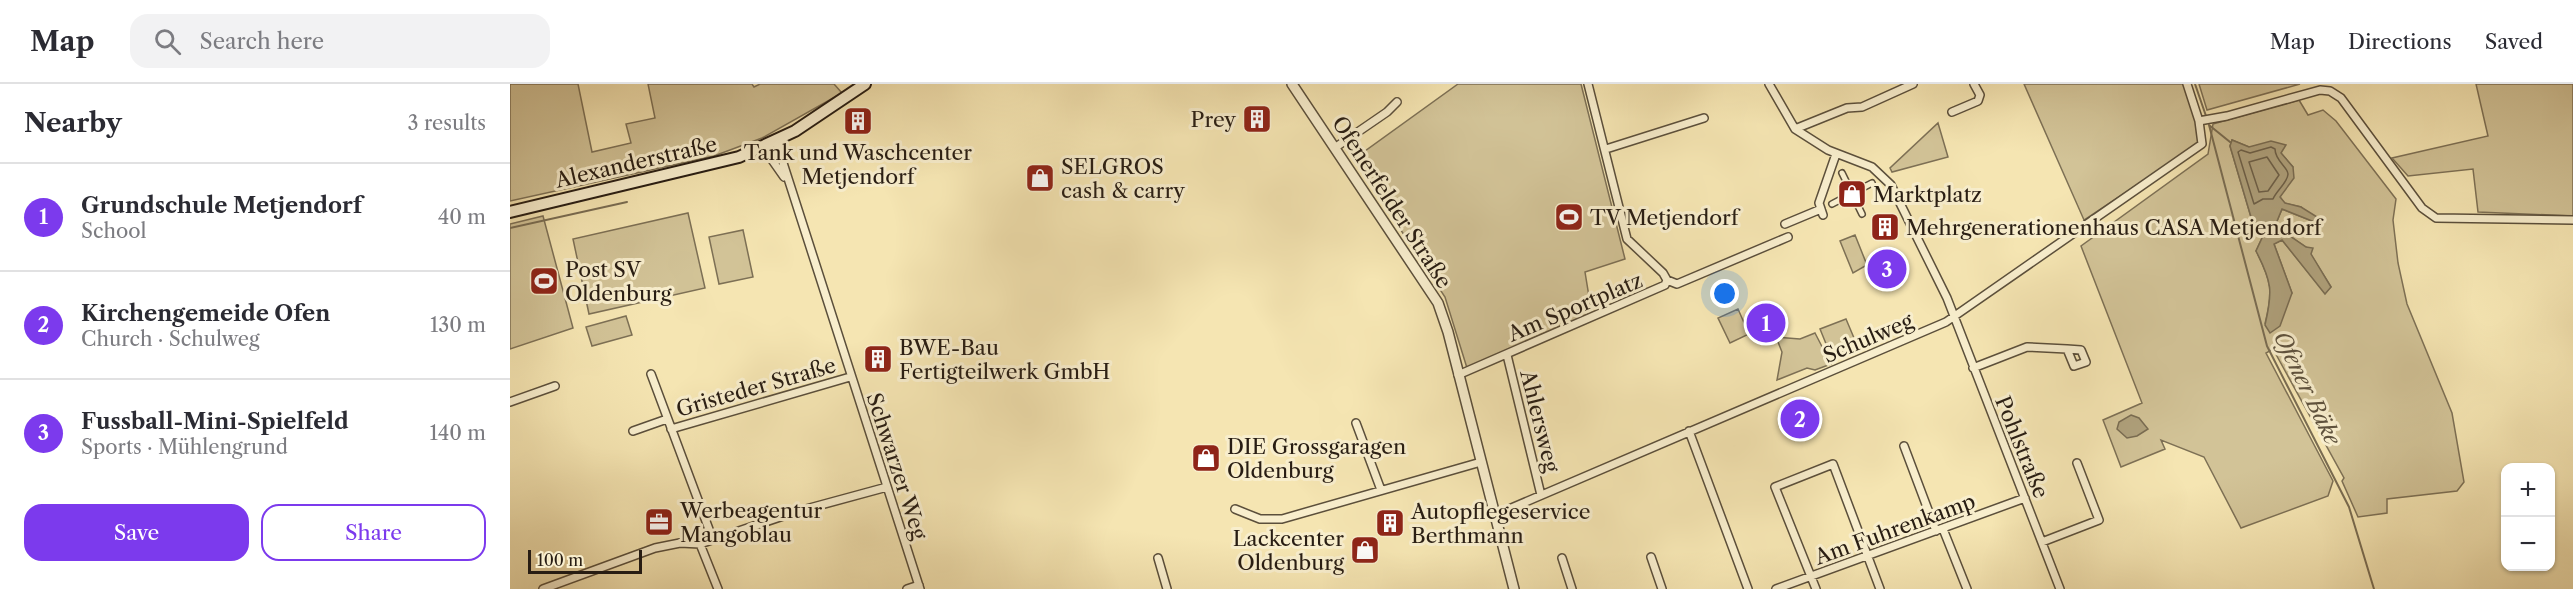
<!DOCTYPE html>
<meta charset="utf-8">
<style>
:root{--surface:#fff;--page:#f2f2f3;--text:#2b2b33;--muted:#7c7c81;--line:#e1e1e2;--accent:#7c3aed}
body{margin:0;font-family:"Libre Caslon Text",serif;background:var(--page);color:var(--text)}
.controls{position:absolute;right:18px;bottom:18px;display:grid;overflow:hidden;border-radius:12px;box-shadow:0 2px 4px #0004}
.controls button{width:54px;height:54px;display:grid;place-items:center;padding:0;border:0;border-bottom:2px solid var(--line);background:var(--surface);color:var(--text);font:30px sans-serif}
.scale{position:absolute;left:18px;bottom:15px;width:114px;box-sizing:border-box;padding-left:6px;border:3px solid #281d13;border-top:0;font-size:16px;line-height:21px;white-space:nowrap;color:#281d13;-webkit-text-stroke:4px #f8eecd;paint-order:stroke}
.you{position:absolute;left:1215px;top:210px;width:21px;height:21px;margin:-15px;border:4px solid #fff;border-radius:50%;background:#1a73e8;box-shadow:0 0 0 9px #1a73e833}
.badge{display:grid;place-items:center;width:39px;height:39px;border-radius:50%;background:var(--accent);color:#fff;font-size:20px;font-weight:700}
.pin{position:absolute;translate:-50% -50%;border:3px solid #fff;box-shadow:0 2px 6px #0006}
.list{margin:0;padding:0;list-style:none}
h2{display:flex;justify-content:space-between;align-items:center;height:78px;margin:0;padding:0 24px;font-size:26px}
h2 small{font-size:20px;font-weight:400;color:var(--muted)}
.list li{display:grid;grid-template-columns:39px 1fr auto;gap:18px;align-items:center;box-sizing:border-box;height:108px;padding:0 24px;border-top:2px solid var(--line)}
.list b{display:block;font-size:22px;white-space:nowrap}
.list p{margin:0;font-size:20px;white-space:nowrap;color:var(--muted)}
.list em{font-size:20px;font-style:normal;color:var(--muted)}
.actions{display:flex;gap:12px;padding:18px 24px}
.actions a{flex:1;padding:14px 0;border:2px solid var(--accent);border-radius:18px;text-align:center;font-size:21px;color:var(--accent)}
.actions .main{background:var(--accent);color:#fff}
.icon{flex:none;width:33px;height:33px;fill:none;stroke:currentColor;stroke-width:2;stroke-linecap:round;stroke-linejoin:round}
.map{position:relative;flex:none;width:2063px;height:505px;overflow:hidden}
header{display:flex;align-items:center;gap:36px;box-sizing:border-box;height:84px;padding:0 30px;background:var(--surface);border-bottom:2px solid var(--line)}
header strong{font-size:28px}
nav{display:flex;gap:33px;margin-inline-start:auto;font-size:21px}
.search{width:420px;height:54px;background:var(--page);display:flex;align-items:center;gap:15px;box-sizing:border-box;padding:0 21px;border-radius:18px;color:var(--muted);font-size:22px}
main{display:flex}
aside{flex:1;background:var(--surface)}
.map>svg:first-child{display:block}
.green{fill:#d2c397;stroke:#7d7055;stroke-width:1.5;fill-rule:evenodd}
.water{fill:#afa17c;stroke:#796c52;stroke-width:1.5}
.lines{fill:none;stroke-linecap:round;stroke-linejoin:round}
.shore{stroke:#6c5f48;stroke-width:1.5}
.stream{stroke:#796c52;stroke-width:2}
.pedestrian-casing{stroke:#5b4f3b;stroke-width:8}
.minor-casing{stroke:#5b4f3b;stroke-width:10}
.tertiary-casing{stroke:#5b4f3b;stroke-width:12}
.secondary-casing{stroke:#281d13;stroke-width:14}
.pedestrian{stroke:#f8eecd;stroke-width:5}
.minor{stroke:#f8eecd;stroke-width:7}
.tertiary{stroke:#f8eecd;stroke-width:9}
.secondary{stroke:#f8eecd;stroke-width:10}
.labels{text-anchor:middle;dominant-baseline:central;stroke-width:6;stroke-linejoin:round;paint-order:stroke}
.poi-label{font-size:21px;fill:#281d13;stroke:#f8eecd;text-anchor:start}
.street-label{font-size:21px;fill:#281d13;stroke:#f8eecd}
.water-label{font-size:22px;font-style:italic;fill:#5e523d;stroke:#f8eecd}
</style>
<header>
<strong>Map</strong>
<div class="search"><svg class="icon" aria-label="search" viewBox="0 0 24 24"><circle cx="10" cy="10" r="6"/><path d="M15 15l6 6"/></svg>Search here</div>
<nav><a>Map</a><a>Directions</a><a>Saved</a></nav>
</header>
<main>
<aside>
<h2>Nearby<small>3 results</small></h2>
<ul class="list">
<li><span class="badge">1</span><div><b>Grundschule Metjendorf</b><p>School</p></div><em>40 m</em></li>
<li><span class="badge">2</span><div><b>Kirchengemeide Ofen</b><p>Church · Schulweg</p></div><em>130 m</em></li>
<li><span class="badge">3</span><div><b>Fussball-Mini-Spielfeld</b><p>Sports · Mühlengrund</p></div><em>140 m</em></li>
</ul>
<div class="actions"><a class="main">Save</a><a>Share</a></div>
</aside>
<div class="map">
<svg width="2063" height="505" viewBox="0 0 2063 505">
<rect width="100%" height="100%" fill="#f5e5b2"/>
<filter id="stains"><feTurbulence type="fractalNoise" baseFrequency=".00333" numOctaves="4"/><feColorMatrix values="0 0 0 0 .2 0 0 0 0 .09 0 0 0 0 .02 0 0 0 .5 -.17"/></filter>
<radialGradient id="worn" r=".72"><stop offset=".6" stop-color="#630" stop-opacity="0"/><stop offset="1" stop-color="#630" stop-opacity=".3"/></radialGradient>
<!-- green -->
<path class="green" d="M 0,0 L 68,0 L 82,68 L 121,59 L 116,40 L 145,34 L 138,0 L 242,0 L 244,3 L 250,0 L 324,0 L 332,9 L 252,54 L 204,72 L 0,117 Z
M 948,0 L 1071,0 L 1115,175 L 1075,188 L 1082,231 L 957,284 L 935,213 L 844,75 Z
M 1514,0 L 1678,0 L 1691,58 L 1574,136 Z
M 1689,0 L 1790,0 L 1697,26 Z
M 1966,0 L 2063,0 L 2063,132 L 1968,128 L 1963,85 L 1898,92 L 1882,74 L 1978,52 Z
M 1789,16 L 1798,31 L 1813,26 L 1826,37 L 1886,115 L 1883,136 L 1888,179 L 1897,220 L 1942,329 L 1954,398 L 1947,407 L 1877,415 L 1877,429 L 1848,433 L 1832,397 L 1834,394 L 1763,265 L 1756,269 L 1823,397 L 1818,412 L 1731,444 L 1694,373 L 1651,356 L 1655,365 L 1611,383 L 1593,336 L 1632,319 L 1571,162 L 1698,70 L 1703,40 ZM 1722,56 L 1739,63 L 1770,68 L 1783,83 L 1770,113 L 1774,119 L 1791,123 L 1807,139 L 1772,125 L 1765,142 L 1796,163 L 1821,203 L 1815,209 L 1772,156 L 1764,160 L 1782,209 L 1755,240 C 1763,207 1762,198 1746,167 L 1752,154 L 1752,145 L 1741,133 L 1720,62 Z
M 1428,39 L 1438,73 L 1382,88 L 1380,84 Z
M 178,129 L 195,204 L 79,230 L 63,155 Z
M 33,132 L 63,244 L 0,265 L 0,140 Z
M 233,146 L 243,193 L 209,200 L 199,153 Z
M 1345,151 L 1357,181 L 1343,189 L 1330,157 Z
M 1228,225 L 1239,250 L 1220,259 L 1208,234 Z
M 116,232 L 122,251 L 82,262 L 76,243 Z
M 1336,235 L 1347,261 L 1321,272 L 1310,245 Z
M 1305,249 L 1321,280 L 1305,286 L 1297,284 L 1267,296 L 1272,268 L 1266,253 L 1290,255 Z"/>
<!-- water -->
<path class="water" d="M 1722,56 L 1739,63 L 1761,57 L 1776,61 L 1771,69 L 1783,83 L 1784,94 L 1770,113 L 1775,119 L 1791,123 L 1807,133 L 1807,139 L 1772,125 L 1765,142 L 1796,163 L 1803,164 L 1801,170 L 1821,203 L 1815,210 L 1772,156 L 1764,160 L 1782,209 L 1770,242 L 1760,249 L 1755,241 C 1763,207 1762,198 1746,167 L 1752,154 L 1752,145 L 1741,133 L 1720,62 Z
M 1621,331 L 1629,334 L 1638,345 L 1627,352 L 1617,354 L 1607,345 L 1609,338 Z"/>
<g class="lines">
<!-- shore -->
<path class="shore" d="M 1761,63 L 1765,65 C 1765,77 1778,83 1778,90 C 1778,98 1766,107 1763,115 L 1753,115 L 1744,120 L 1728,68 L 1731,66 L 1740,69 Z
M 1757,73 L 1769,91 L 1758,107 L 1749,108 L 1739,78 Z"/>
<!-- stream -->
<path class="stream" d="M 1685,0 L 1696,32
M 1699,41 L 1757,262 L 1839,423 L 1864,505
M 1699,41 L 1720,58
M 0,144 L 117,118"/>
<!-- pedestrian casing -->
<g class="pedestrian-casing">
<path id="pedestrian" d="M 1332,89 L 1352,130
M 1322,120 L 1362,99"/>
</g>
<!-- minor casing -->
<g class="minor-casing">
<path id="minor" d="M 1259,0 L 1285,45 L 1318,66 L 1362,83 L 1381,101 L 1437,214 L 1550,505
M 1442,28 L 1468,17 L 1470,11 L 1464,0
M 1689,37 L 1717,32 L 1810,6 L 1820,7 L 1831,14 L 1912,124 L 1926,134 L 2063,136
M 1285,45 L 1337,24 L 1352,23 L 1403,0
M 266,57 L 410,505
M 253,63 L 274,93
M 826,63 L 877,28 L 887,18
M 1096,65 L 1194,34
M 1313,131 L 1309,119 L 1326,70
M 1275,140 L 1311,125
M 1157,196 L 1167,200 L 1278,153
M 997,271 L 1031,411
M 1463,284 L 1517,263 L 1557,265 L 1564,282 L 1576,278 L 1571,266 L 1557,265
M 141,290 L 203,456
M 948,291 L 1155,201 L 1157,196 L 1153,189 L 1117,155 L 1078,0
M 0,318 L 45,302
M 846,339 L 871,406
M 161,345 L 340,293
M 123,347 L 157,335
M 1179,347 L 1238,505
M 1394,362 L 1426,447
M 725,425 L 750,435 L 772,435 L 971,378
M 985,431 L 1436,238 L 1692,60 L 1689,37 L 1677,0
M 1433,445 L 1457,505
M 1532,458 L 1589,436 L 1567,379
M 190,460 L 208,505
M 1141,473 L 1152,505
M 648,474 L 657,505
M 1052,474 L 1062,505
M 33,505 L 145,464 L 170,459 L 190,460 L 285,428 L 377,403
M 397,505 L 409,501
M 1266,505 L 1515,414
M 1306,505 L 1265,403 L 1323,380 L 1370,505"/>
</g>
<!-- tertiary casing -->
<g class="tertiary-casing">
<path id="tertiary" d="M 782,0 L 928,219 L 938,248 L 1004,505"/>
</g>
<!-- secondary casing -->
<g class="secondary-casing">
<path id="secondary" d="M 0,128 L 229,73 L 285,47 L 355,0"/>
</g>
<!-- pedestrian -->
<use href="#pedestrian" class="pedestrian"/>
<!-- minor -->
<use href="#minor" class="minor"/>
<!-- tertiary -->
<use href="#tertiary" class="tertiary"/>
<!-- secondary -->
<use href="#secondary" class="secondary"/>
</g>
<!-- icons -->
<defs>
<g id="building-square" transform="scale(1.5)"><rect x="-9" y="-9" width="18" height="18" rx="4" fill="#8f2418" stroke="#f8eecd"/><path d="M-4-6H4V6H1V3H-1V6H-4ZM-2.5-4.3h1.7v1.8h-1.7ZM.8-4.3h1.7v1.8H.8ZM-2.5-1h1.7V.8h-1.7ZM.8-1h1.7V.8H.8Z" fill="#fff"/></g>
<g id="shop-square" transform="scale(1.5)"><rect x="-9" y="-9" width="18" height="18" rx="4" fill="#8f2418" stroke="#f8eecd"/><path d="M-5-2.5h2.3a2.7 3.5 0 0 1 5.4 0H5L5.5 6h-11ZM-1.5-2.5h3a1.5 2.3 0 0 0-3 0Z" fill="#fff"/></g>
<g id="stadium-square" transform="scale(1.5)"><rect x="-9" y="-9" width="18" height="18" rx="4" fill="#8f2418" stroke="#f8eecd"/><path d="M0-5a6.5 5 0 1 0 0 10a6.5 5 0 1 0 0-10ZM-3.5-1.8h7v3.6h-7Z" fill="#fff"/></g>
<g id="office-square" transform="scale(1.5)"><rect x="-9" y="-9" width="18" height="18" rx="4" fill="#8f2418" stroke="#f8eecd"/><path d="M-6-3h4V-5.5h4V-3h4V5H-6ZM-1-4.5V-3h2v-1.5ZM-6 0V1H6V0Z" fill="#fff"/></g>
</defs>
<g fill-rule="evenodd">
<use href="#building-square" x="747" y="35"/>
<use href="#building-square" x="348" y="37"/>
<use href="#shop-square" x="530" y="94"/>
<use href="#shop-square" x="1342" y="110"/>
<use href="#stadium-square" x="1059" y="133"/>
<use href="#building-square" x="1375" y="143"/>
<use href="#stadium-square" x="34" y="197"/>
<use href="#building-square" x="368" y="275"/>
<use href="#shop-square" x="696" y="374"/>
<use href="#office-square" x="149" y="438"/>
<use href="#building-square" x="880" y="439"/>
<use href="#shop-square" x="855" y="466"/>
</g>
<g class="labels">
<!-- poi labels -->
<g class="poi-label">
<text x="726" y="35" text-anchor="end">Prey</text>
<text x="348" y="68" text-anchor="middle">Tank und Waschcenter<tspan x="348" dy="24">Metjendorf</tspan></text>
<text x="551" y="82">SELGROS<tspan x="551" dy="24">cash &amp; carry</tspan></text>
<text x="1363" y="110">Marktplatz</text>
<text x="1080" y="133">TV Metjendorf</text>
<text x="1396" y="143">Mehrgenerationenhaus CASA Metjendorf</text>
<text x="55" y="185">Post SV<tspan x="55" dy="24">Oldenburg</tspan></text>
<text x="389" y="263">BWE-Bau<tspan x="389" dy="24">Fertigteilwerk GmbH</tspan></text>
<text x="717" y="362">DIE Grossgaragen<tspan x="717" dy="24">Oldenburg</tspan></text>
<text x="170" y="426">Werbeagentur<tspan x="170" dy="24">Mangoblau</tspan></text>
<text x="901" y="427">Autopflegeservice<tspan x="901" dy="24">Berthmann</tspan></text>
<text x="834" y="454" text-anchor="end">Lackcenter<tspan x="834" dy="24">Oldenburg</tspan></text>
</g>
<!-- street labels -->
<g class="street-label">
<text transform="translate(126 78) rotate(-13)">Alexanderstraße</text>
<text transform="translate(882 118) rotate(57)">Ofenerfelder Straße</text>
<text transform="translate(1065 223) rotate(-23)">Am Sportplatz</text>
<text transform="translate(1358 254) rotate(-23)">Schulweg</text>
<text transform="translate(246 303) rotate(-16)">Gristeder Straße</text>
<text transform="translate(1030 337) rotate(76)">Ahlersweg</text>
<text transform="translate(1512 363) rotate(68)">Pohlstraße</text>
<text transform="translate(387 382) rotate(72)">Schwarzer Weg</text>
<text transform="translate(1385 445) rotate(-20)">Am Fuhrenkamp</text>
</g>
<!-- water labels -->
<g class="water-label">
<text transform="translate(1797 304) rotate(64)">Ofener Bäke</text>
</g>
</g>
<rect width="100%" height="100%" filter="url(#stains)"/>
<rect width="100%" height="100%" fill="url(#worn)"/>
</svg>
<div class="controls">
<button>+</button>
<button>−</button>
</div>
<div class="scale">100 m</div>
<div class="you"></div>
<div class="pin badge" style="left:1256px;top:239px">1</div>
<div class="pin badge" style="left:1290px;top:335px">2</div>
<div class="pin badge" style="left:1377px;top:185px">3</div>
</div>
</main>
